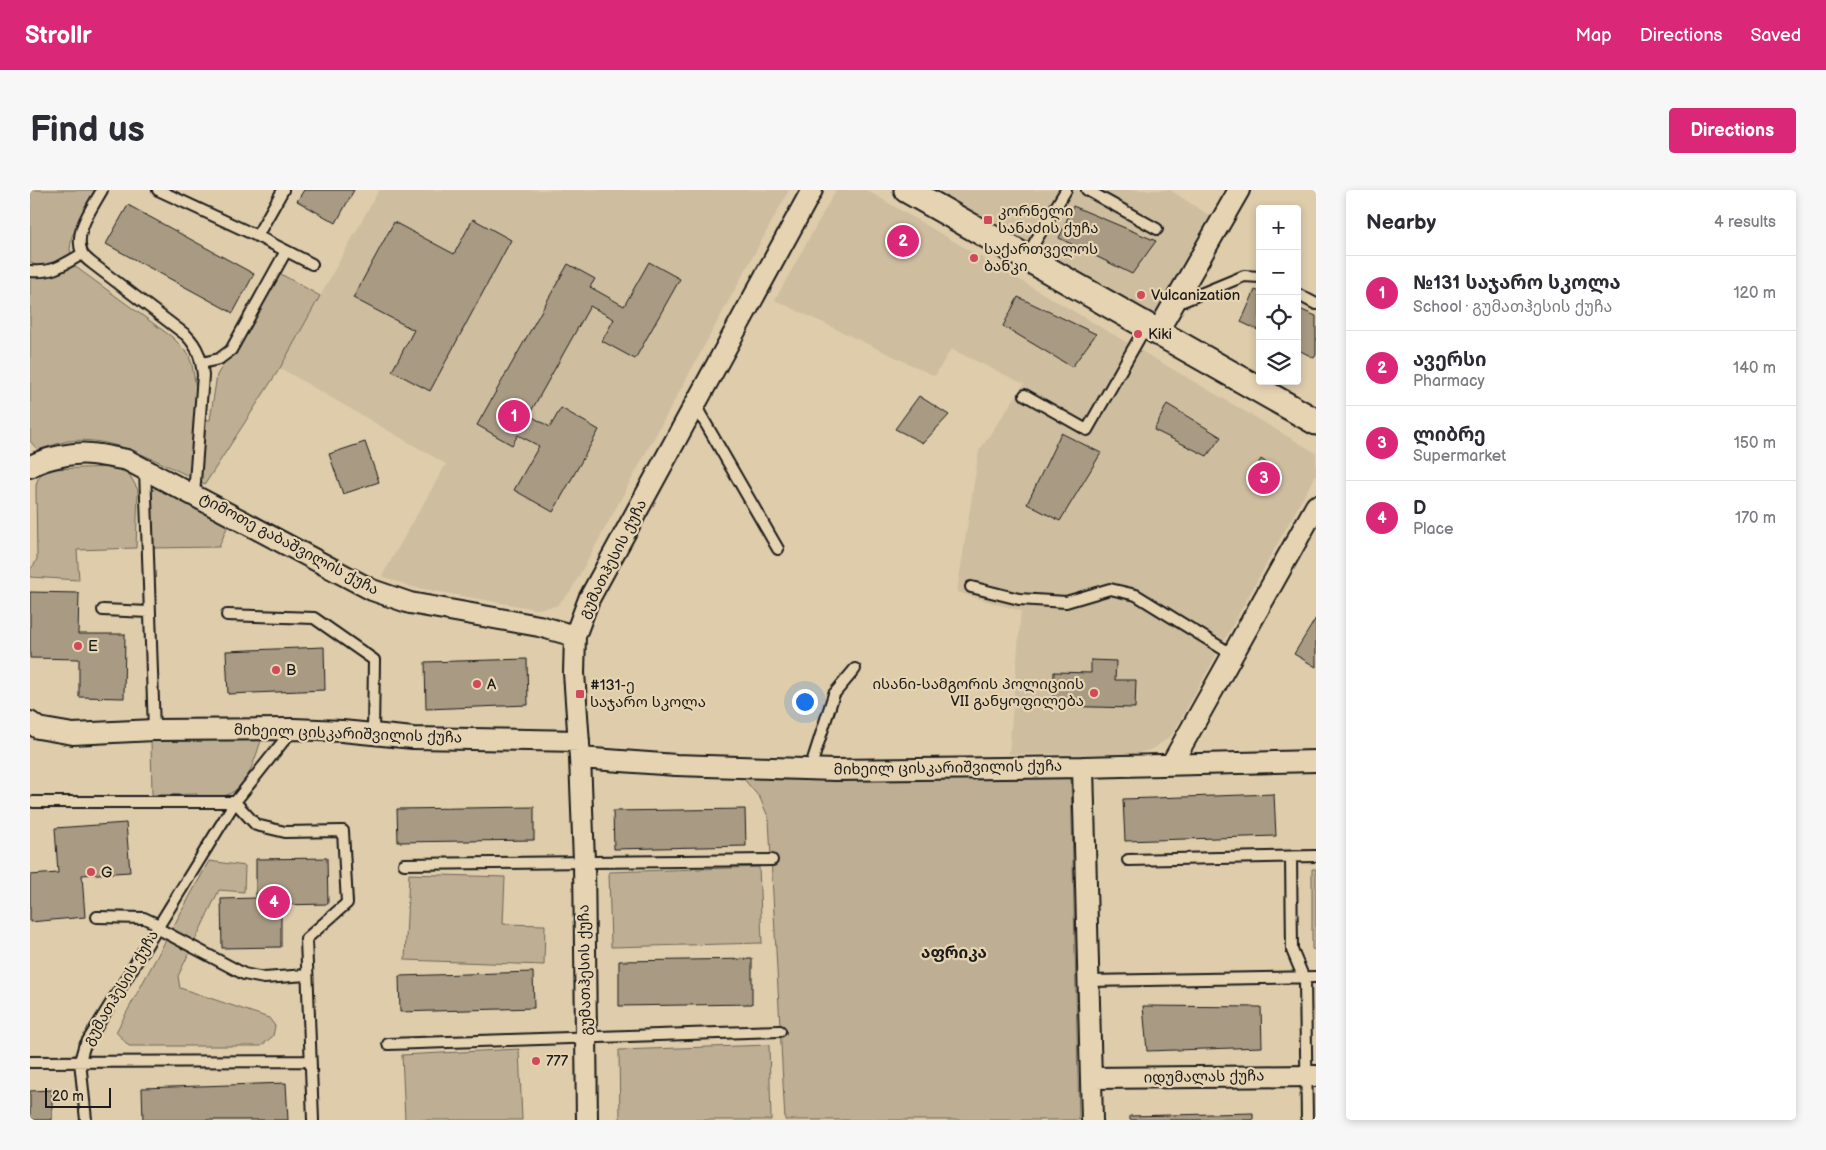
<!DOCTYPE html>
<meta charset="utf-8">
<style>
:root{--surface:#fff;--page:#f7f7f7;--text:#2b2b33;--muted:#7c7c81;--line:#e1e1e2;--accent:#db2777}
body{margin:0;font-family:"Balsamiq Sans","Noto Sans Georgian",sans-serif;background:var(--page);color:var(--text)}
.controls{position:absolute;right:15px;top:15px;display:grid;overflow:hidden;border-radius:5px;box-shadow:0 2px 8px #0003}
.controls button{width:45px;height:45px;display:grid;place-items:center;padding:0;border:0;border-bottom:1px solid var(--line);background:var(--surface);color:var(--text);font:25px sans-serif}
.scale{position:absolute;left:15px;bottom:12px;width:66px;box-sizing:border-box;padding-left:5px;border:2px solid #1c1c1c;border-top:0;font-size:14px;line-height:18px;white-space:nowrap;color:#1c1c1c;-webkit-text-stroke:4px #e6d3b1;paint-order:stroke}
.you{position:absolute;left:774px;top:511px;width:18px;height:18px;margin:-12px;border:4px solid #fff;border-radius:50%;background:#1a73e8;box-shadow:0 0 0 8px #1a73e833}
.badge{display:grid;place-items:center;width:32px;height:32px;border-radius:50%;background:var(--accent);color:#fff;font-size:16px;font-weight:700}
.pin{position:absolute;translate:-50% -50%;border:2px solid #fff;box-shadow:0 1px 5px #0006}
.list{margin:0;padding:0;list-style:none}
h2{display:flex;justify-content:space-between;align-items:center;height:65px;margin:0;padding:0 20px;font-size:21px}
h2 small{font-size:16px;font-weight:400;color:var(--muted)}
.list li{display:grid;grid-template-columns:32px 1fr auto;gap:15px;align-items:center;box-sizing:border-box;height:75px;padding:0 20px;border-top:1px solid var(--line)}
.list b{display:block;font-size:19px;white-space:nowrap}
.list p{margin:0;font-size:16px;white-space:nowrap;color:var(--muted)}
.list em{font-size:16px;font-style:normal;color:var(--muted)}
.icon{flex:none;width:28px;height:28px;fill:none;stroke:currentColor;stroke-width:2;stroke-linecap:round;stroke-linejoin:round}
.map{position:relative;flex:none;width:1286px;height:930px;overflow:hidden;border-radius:5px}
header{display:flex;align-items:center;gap:30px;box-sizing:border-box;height:70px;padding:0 25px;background:var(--accent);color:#fff}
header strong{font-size:24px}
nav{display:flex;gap:28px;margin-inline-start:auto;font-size:18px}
.intro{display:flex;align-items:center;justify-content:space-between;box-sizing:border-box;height:120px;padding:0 30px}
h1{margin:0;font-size:35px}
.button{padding:12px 22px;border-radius:5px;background:var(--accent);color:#fff;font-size:18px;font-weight:700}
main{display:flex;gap:30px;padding:0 30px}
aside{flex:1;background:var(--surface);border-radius:5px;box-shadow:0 2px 8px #0003}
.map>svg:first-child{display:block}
.built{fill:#cebd9f}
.green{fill:#beaf94;stroke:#6d6658}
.building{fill:#a89a83;stroke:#1c1c1c}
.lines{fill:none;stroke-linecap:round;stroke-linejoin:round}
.service-casing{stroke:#1c1c1c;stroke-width:14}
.minor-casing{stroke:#1c1c1c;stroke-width:24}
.tertiary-casing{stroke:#1c1c1c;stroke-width:29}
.service{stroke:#e6d3b1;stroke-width:10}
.minor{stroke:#e6d3b1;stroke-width:20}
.tertiary{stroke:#e6d3b1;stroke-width:25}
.poi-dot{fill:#d1495b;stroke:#e6d3b1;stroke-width:2}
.labels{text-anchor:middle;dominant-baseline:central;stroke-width:4.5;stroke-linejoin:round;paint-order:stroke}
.poi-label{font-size:15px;fill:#1c1c1c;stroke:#e6d3b1;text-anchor:start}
.street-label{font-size:15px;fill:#1c1c1c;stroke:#e6d3b1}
.neighbourhood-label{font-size:16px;font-weight:bold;fill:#1c1c1c;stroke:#e6d3b1}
</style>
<header>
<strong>Strollr</strong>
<nav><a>Map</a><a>Directions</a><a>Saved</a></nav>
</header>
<div class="intro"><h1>Find us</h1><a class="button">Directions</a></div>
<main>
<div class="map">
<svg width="1286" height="930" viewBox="0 0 1286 930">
<rect width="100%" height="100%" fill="#deccab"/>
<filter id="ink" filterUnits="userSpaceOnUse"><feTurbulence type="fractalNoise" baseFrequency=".02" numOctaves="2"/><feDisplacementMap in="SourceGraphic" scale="10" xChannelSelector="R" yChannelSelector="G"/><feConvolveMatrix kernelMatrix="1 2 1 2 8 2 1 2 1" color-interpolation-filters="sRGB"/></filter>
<g filter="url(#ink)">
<!-- built -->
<path class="built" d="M 349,0 L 759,0 L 556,373 L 540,402 L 526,416 L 506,419 L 382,397 L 352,386 L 416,274 L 250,178 Z
M 806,0 L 836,0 L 1286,263 L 1286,284 L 1142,545 L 1123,559 L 1100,565 L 979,564 L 991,421 L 927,402 L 949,261 L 994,194 L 921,159 L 905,186 L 745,110 Z
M 899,0 L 1140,0 L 1180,26 L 1127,120 L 1116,126 Z"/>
<!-- green -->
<path class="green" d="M 0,0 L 69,0 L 42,46 L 40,59 L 43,75 L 142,147 L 158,163 L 162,175 L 166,198 L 165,228 L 180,230 L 187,185 L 249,83 L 290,106 L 250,178 L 175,294 C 134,275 85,245 38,251 C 28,253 18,257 8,260 L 0,251 L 0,85 L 7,76 L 0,72 Z
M 87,277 L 98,282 L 108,300 L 106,358 L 47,360 L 49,390 L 0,387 L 0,379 L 4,375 L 7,369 L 6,296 C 7,287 12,283 19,279 Z
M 127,297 L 200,330 L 189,357 L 120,358 L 119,307 L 121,302 Z
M 232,548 C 224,570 219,598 194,606 C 186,609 175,608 166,609 L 167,604 L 122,605 L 121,549 Z
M 713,588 L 1041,588 L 1049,930 L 755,930 L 739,629 L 730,608 Z
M 179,671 L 215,676 L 214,702 L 189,700 L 148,786 L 150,798 L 239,828 L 245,836 L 243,846 L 231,856 L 99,856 L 86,842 Z
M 729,677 L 732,753 L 581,757 L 579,682 Z
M 1282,679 L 1286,679 L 1286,760 L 1282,759 Z
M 379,684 L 475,687 L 473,734 L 515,735 L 514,775 L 375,770 Z
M 739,855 L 741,930 L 590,930 L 589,860 Z
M 489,859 L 492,930 L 375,930 L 372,865 Z"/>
<!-- building -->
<path class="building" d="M 274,0 L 324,0 L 306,33 L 267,11 Z
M 98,15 L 224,84 L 203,123 L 76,54 Z
M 1043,16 L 1126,51 L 1102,84 L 1029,48 Z
M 443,29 L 481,50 L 400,201 L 362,181 L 384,140 L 323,108 L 364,32 L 424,64 Z
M 619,72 L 650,89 L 605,169 L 572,151 L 584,129 L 560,116 L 499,225 L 520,237 L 531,218 L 569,240 L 523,322 L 484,300 L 509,256 L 488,245 L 482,255 L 447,235 L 538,74 L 565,89 L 560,97 L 594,116 Z
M 1225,100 L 1230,102 L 1230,141 L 1211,132 Z
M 988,107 L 1066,144 L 1042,177 L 973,136 Z
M 1267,118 L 1286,126 L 1286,165 L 1284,168 L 1267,159 Z
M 889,206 L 919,225 L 893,253 L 865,239 Z
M 1137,214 L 1191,247 L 1177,266 L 1124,240 Z
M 1031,243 L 1071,263 L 1030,331 L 997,314 Z
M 335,252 L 349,292 L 313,304 L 299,264 Z
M 1231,269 L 1248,281 L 1236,299 L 1220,288 Z
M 0,402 L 49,403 L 48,444 L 95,444 L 94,508 L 49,507 L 49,469 L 0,468 Z
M 1286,428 L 1286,477 L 1264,464 Z
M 294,457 L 295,500 L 198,504 L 196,461 Z
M 497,469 L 498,515 L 396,519 L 395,472 Z
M 1061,470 L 1086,471 L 1085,490 L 1106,490 L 1105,518 L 1023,516 L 1024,482 L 1061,483 Z
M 1244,604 L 1246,646 L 1095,651 L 1093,609 Z
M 504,617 L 504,650 L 368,652 L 367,619 Z
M 715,619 L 716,656 L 584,659 L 583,621 Z
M 96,633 L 100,682 L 52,685 L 55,727 L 0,732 L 0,685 L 28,683 L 25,638 Z
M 297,668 L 298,714 L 251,715 L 251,757 L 192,758 L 191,709 L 226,708 L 226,669 Z
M 722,769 L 722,814 L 589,816 L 589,771 Z
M 503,782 L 504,818 L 370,822 L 369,786 Z
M 1113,816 L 1231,817 L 1232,857 L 1117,861 Z
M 256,893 L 258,930 L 113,930 L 112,898 Z
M 22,900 L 22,930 L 0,930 L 0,901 Z
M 1223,923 L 1223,930 L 1100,930 L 1100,926 Z"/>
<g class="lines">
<!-- service casing -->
<g class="service-casing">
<path id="service" d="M 72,0 C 63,17 43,42 52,63 C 54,67 59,71 63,74 L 156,145 C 168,157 171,168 173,185 L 164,305
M 128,0 L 227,46 L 253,0
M 1057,0 L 1127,39
M 227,46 L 282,74
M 996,67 L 1036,0
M 0,81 C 23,83 33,75 52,64
M 1267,104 L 1286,114
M 1146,114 L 1214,86 L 1230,87
M 172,173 L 189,169 L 201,160 L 256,61
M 995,205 L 1057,240 L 1116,136
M 665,215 L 748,359
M 115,279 L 124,540
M 941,397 L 989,409 L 1036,412 L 1080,399 L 1106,405 L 1203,465
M 73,420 L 119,422
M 197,425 L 284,428 L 344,470 L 343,544
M 780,579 L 804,504 L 825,479
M 3,612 L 205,612 L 226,635 L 255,642 L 313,641 L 317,713 L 276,749 L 283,930
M 1261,667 L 1262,760 L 1275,791 L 1277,930
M 1098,670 L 1286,666
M 374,674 L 742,670
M 67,727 L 114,728 L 129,735
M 127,738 L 214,784 L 234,788 L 277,785
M 1059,791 L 1286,787
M 358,854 L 750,841
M 0,872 L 279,871
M 56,930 L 50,871 L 54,857 L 205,612 L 263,539"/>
</g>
<!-- minor casing -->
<g class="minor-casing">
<path id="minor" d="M 1128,141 L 1209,0
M 0,277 C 13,268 45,262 61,264 C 73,265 85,268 97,270 L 342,400 L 380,413 L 509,436 L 545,446
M 0,532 L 8,538 L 43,544 L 124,540 L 263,539 L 312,541 L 383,548 L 549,551
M 550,568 L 646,575 L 805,580 L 1053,577 L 1286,571
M 1142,573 L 1286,316
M 1053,577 L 1062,930
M 1062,888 L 1286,886
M 557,930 L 554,671 L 550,568 L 544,483 L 545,446 L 559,409 L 782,0"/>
</g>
<!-- tertiary casing -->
<g class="tertiary-casing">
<path id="tertiary" d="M 877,0 L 1286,232"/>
</g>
<!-- service -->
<use href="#service" class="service"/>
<!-- minor -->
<use href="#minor" class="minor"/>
<!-- tertiary -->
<use href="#tertiary" class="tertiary"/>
</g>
</g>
<!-- markers -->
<g class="poi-dot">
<rect x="953" y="25" width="10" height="10" rx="2.5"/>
<circle cx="944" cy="68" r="5"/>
<circle cx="1111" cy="105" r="5"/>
<circle cx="1108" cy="144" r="5"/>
<circle cx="48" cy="456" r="5"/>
<circle cx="246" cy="480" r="5"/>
<circle cx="447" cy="494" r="5"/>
<circle cx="1064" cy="503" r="5"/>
<rect x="545" y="499" width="10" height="10" rx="2.5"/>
<circle cx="61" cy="682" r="5"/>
<circle cx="506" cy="871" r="5"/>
</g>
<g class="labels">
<!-- poi labels -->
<g class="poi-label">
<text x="968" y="21">კორნელი<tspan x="968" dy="17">სანაძის ქუჩა</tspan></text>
<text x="954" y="59">საქართველოს<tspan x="954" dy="17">ბანკი</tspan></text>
<text x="1121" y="105">Vulcanization</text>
<text x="1118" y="144">Kiki</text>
<text x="58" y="456">E</text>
<text x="256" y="480">B</text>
<text x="457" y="494">A</text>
<text x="1054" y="494" text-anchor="end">ისანი-სამგორის პოლიციის<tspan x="1054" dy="17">VII განყოფილება</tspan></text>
<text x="560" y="495">#131-ე<tspan x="560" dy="17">საჯარო სკოლა</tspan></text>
<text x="71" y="682">G</text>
<text x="516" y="871">777</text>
</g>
<!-- street labels -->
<g class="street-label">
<text transform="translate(259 354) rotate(28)">ტიმოთე გაბაშვილის ქუჩა</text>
<text transform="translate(583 369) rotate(-63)">გუმათჰესის ქუჩა</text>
<text transform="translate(318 544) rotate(2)">მიხეილ ცისკარიშვილის ქუჩა</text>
<text transform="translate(918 578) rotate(-1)">მიხეილ ცისკარიშვილის ქუჩა</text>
<text transform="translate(555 780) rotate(-91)">გუმათჰესის ქუჩა</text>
<text transform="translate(91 798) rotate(-59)">გუმათჰესის ქუჩა</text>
<text transform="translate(1174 887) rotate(-1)">იდუმალას ქუჩა</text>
</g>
<!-- neighbourhood labels -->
<g class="neighbourhood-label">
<text x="924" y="763">აფრიკა</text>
</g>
</g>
</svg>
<div class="controls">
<button>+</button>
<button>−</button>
<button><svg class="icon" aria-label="locate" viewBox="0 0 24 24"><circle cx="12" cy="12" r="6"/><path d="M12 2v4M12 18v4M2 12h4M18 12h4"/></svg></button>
<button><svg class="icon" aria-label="layers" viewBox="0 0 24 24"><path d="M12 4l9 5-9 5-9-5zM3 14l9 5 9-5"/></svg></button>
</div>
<div class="scale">20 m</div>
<div class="you"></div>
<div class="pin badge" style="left:484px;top:226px">1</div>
<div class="pin badge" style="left:873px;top:51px">2</div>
<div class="pin badge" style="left:1234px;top:288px">3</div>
<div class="pin badge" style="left:244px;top:712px">4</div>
</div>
<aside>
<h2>Nearby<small>4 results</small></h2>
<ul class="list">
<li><span class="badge">1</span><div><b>№131 საჯარო სკოლა</b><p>School · გუმათჰესის ქუჩა</p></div><em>120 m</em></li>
<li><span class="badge">2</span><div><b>ავერსი</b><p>Pharmacy</p></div><em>140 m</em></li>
<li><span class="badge">3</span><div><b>ლიბრე</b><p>Supermarket</p></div><em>150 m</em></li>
<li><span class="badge">4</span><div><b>D</b><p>Place</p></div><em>170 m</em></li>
</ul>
</aside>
</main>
